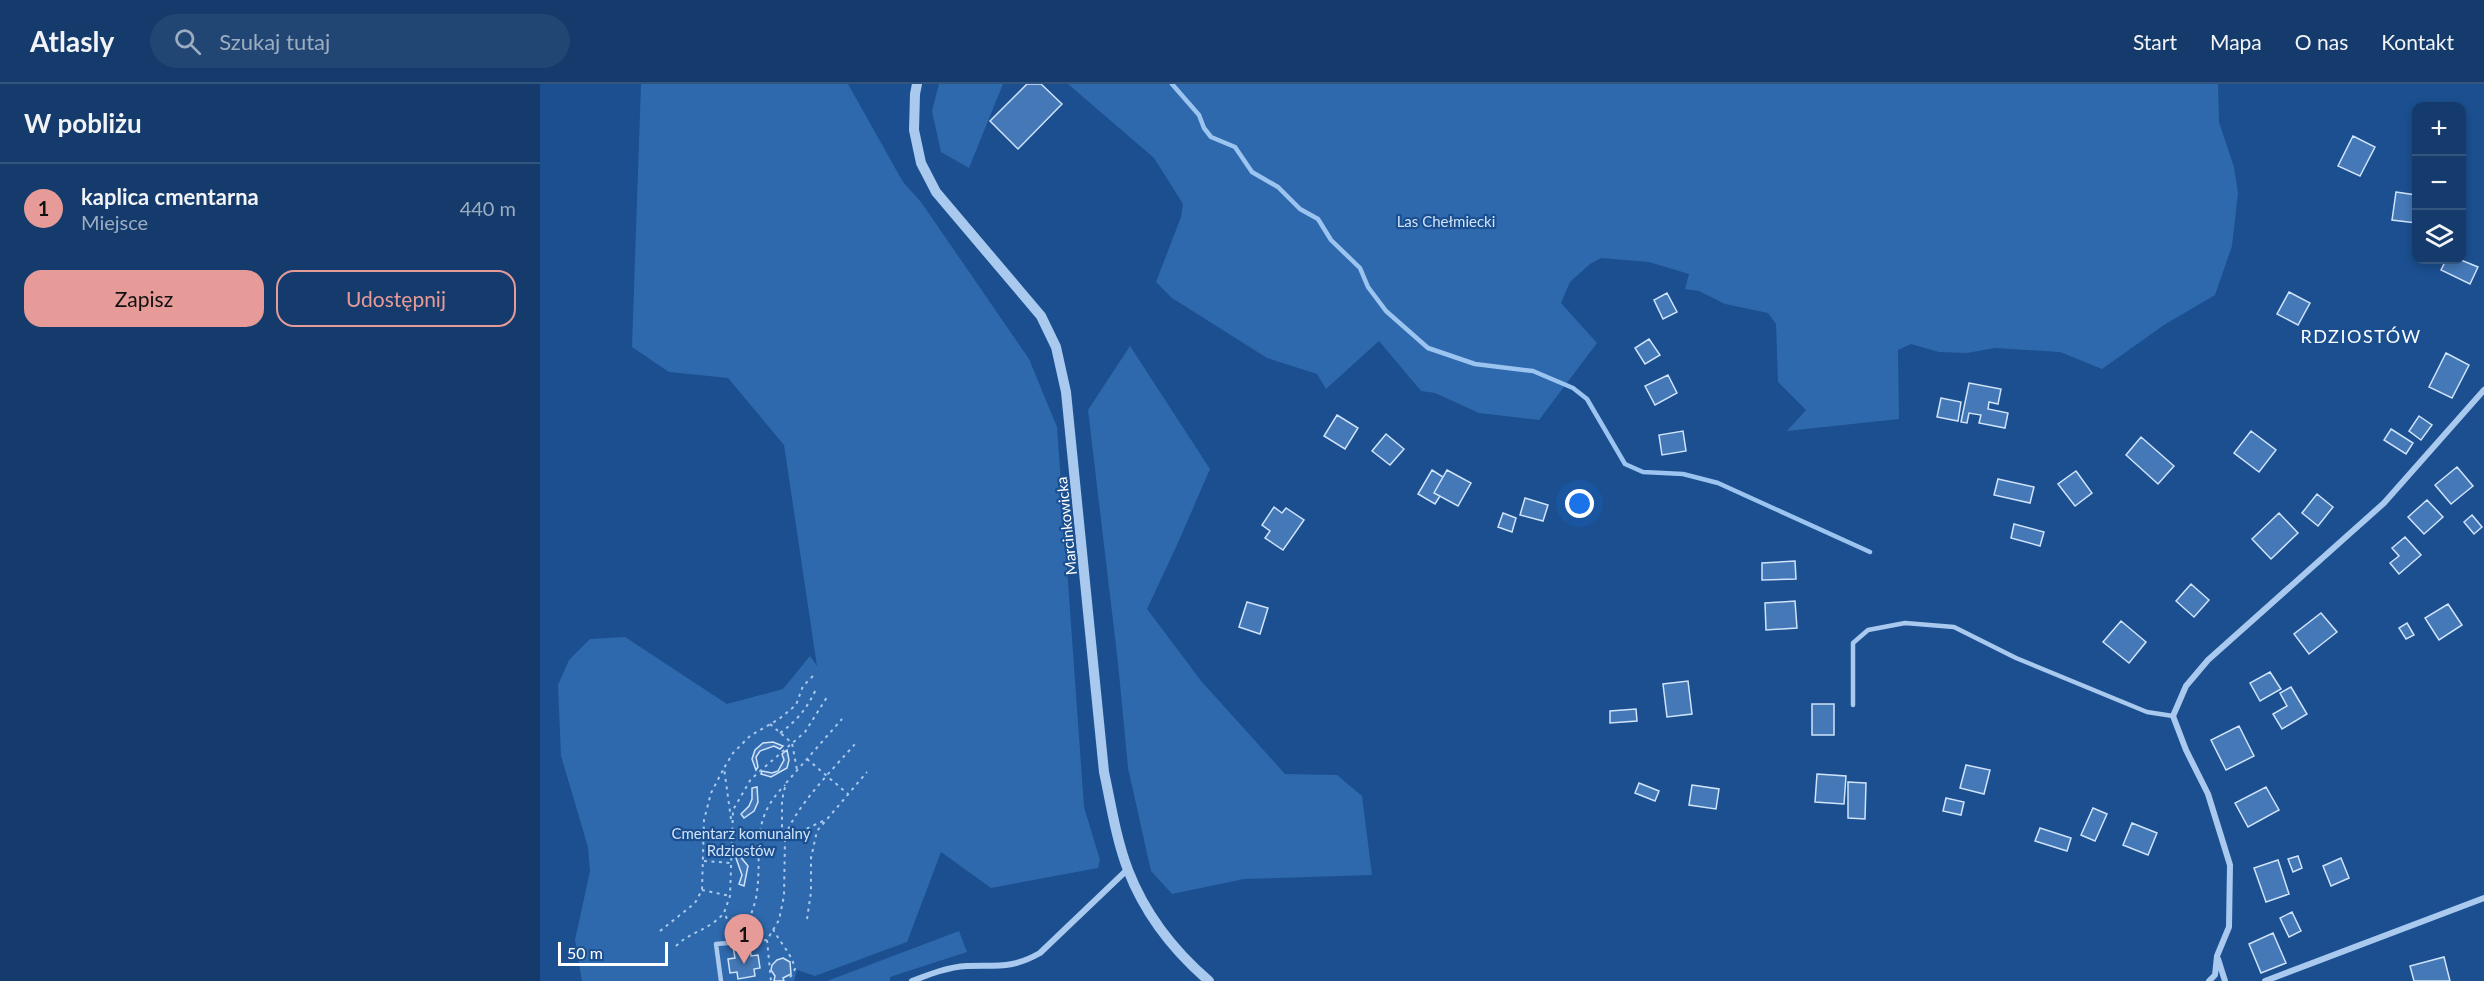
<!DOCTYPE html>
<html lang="pl">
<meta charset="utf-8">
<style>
:root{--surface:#143b6b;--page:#214673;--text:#f1f3f6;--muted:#9dadc1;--line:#33557e;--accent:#e69b98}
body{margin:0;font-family:Lato,sans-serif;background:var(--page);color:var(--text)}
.controls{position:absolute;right:18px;top:18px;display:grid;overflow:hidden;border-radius:12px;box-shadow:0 3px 9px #0003}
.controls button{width:54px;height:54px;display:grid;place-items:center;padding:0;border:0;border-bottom:2px solid var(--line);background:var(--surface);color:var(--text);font:30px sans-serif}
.scale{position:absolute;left:18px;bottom:15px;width:110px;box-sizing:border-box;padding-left:6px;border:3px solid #fff;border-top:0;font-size:16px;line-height:21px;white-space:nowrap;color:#fff;-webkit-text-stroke:4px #1b4f8f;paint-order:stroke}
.you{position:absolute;left:1040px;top:420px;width:21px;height:21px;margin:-15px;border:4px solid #fff;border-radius:50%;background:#1a73e8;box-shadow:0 0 0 9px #1a73e833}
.badge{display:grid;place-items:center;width:39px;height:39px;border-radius:50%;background:var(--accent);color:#111;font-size:20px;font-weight:700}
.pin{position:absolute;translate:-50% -50px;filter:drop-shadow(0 2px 3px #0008)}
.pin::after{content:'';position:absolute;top:32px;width:21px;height:18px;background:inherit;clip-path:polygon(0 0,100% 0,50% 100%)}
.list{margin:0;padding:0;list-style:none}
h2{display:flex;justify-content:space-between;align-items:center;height:78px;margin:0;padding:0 24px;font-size:26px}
h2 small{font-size:20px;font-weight:400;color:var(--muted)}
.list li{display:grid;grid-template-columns:39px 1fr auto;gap:18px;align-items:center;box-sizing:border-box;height:90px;padding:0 24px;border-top:2px solid var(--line)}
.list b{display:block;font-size:22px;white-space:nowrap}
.list p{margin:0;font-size:20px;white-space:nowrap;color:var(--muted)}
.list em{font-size:20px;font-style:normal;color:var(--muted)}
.actions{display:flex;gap:12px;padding:18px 24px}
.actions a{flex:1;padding:14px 0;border:2px solid var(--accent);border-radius:18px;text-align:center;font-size:21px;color:var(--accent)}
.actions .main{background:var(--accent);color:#111}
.icon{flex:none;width:33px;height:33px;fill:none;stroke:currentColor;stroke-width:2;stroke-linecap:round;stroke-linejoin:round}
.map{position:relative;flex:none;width:1944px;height:897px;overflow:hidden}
header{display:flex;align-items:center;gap:36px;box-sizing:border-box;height:84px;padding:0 30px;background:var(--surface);border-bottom:2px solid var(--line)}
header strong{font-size:28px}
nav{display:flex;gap:33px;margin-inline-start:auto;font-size:21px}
.search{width:420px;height:54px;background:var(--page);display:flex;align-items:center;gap:15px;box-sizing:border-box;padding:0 21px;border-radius:33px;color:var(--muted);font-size:22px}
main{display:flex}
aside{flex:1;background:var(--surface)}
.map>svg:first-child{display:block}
.green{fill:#2e69ad}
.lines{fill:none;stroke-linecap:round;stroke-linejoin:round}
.stream{stroke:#9cc4f0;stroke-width:4.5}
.building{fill:#4478b7;stroke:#cfe3fa;stroke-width:1.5}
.path{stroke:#a9c9ee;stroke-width:2;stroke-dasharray:3 4.5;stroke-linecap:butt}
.service{stroke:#a9c9ee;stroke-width:4.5}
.minor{stroke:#a9c9ee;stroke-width:6}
.tertiary{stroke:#a9c9ee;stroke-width:10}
.labels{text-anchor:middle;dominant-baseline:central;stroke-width:4.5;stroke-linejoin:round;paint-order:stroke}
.park-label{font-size:15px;fill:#cfe3fa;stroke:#1b4f8f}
.street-label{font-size:15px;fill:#fff;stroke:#1b4f8f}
.quarter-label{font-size:18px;letter-spacing:1.5px;fill:#fff;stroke:#1b4f8f}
</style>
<header>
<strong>Atlasly</strong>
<div class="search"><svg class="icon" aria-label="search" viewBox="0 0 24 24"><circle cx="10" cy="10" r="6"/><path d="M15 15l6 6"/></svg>Szukaj tutaj</div>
<nav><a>Start</a><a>Mapa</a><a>O nas</a><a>Kontakt</a></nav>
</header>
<main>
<aside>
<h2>W pobliżu<small></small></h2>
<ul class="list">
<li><span class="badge">1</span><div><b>kaplica cmentarna</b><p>Miejsce</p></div><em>440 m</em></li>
</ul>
<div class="actions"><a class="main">Zapisz</a><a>Udostępnij</a></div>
</aside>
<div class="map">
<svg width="1944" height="897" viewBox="0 0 1944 897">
<rect width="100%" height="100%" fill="#1b4f8f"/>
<!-- green -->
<path class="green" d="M 101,0 L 308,0 L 363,98 L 381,118 L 489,275 L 517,343 L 544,723 L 560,776 L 558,784 L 451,804 L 401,768 L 367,858 L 275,892 L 257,886 L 254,897 L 42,897 L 35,856 L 50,787 L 48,763 L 21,672 L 18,601 L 29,576 L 50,555 L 85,553 L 187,620 L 243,605 L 270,572 L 277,582 L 244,361 L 188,294 L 129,288 L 92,263 Z
M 399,0 L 463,0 L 429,84 L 401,68 L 392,27 Z
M 528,0 L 1678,0 L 1679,38 L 1694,83 L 1698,109 L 1692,162 L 1675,211 L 1624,241 L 1562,285 L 1520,268 L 1455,264 L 1427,269 L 1399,268 L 1371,260 L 1358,266 L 1359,335 L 1247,347 L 1266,326 L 1238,298 L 1236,240 L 1228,229 L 1185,220 L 1159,207 L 1145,205 L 1149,190 L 1109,178 L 1061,174 L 1050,180 L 1030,198 L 1021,219 L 1057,259 L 999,336 L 939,329 L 895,309 L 881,307 L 839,257 L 786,305 L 777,290 L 727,274 L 632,214 L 616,198 L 641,133 L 643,120 L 614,74 Z
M 590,262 L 670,385 L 637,461 L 607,525 L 662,598 L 745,690 L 797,691 L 822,712 L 832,791 L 704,795 L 632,810 L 611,787 L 588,684 L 578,579 L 548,326 Z
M 419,847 L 427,868 L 350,893 L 350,897 L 287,897 Z"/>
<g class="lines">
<!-- stream -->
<path class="stream" d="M 632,0 L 659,31 L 664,44 L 671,53 L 695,63 L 712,88 L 738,103 L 760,125 L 778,135 L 791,156 L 820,184 L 828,203 L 846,227 L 888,264 L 935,280 L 993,287 L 1033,304 L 1047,315 L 1085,380 L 1103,388 L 1143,390 L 1178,399 L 1330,468"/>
</g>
<!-- building -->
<path class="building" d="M 487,0 L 501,0 L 522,20 L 478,65 L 450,37 Z
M 1813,52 L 1835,63 L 1820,92 L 1798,82 Z
M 1856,108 L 1876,111 L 1876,139 L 1852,136 Z
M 1906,176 L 1921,176 L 1938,183 L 1930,200 L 1901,186 Z
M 1749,208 L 1770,219 L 1758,241 L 1737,230 Z
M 1127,209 L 1137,228 L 1123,235 L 1114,216 Z
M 1109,255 L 1120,271 L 1105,280 L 1095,264 Z
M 1906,269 L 1929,281 L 1912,314 L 1889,303 Z
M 1128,291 L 1137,309 L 1115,321 L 1105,302 Z
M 1429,299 L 1461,305 L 1458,320 L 1449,318 L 1448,325 L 1468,329 L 1465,344 L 1439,339 L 1441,331 L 1429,329 L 1427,339 L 1421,338 Z
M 1401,314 L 1421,318 L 1418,337 L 1397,333 Z
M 797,331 L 818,344 L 805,365 L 784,352 Z
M 1879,332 L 1892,341 L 1881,356 L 1869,347 Z
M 1851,345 L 1873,359 L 1866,370 L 1844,356 Z
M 1143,347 L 1146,367 L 1122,371 L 1119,351 Z
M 1711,347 L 1736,366 L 1719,388 L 1694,369 Z
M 846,350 L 864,365 L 850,381 L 832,367 Z
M 1601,353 L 1634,382 L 1618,400 L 1586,371 Z
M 1917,383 L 1933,402 L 1911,420 L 1895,401 Z
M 892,386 L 903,393 L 894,409 L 900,412 L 895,420 L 878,410 Z
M 907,386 L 931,399 L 918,422 L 894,409 Z
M 1536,387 L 1552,409 L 1535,422 L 1518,400 Z
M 1458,395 L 1494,403 L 1490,419 L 1454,411 Z
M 1777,410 L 1793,423 L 1778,442 L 1762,429 Z
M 985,414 L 1008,421 L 1003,437 L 980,431 Z
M 1887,416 L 1903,433 L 1884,450 L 1868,433 Z
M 734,423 L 742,429 L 746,424 L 764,436 L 743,466 L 725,454 L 730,447 L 722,441 Z
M 963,429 L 976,434 L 972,448 L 958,443 Z
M 1739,429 L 1758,449 L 1731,475 L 1712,455 Z
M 1932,431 L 1942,443 L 1934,450 L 1924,438 Z
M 1474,440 L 1504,448 L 1500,462 L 1471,454 Z
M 1865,453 L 1881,471 L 1859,490 L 1850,479 L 1859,472 L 1852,464 Z
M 1255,477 L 1256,495 L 1222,496 L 1222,479 Z
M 1651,500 L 1669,516 L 1654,533 L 1636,517 Z
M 1255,517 L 1257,544 L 1226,546 L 1225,519 Z
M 707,518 L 728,524 L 720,550 L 699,543 Z
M 1908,520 L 1922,541 L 1899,556 L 1885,534 Z
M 1781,529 L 1797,548 L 1769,570 L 1754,550 Z
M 1581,537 L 1606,558 L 1589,579 L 1563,558 Z
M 1867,539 L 1874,551 L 1866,555 L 1859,544 Z
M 1730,588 L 1741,605 L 1720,617 L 1710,599 Z
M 1148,597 L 1152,630 L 1127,633 L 1123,600 Z
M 1751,603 L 1767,630 L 1742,645 L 1733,630 L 1747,622 L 1740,609 Z
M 1272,620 L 1294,620 L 1294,651 L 1272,651 Z
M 1096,625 L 1097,637 L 1070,639 L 1070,627 Z
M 1699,642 L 1714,672 L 1686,686 L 1671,656 Z
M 233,658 L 243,662 L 240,665 L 234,662 L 220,667 L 216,673 L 218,683 L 216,686 L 212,675 L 215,666 L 223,659 Z
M 247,666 L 249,676 L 247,684 L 231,693 L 221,690 L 222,687 L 232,689 L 238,687 L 244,676 L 242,670 Z
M 1426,681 L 1450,686 L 1444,710 L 1420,704 Z
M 1277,690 L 1306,692 L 1304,720 L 1275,718 Z
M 1308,698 L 1326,699 L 1325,735 L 1308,734 Z
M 1099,699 L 1119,707 L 1115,717 L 1095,709 Z
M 1152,701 L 1179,705 L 1176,725 L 1149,721 Z
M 217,703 L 218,718 L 214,727 L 204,734 L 201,730 L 209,722 L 212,715 L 212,704 Z
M 1726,703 L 1739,726 L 1708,743 L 1695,719 Z
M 1406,714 L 1424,718 L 1421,731 L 1403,727 Z
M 1553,724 L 1567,730 L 1555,757 L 1541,751 Z
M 1592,739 L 1617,749 L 1608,771 L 1583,761 Z
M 1500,744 L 1531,754 L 1527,767 L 1495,757 Z
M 199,771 L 208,782 L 204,802 L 199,800 L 202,791 L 196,774 Z
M 1758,772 L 1762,784 L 1753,788 L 1748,775 Z
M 1801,774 L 1809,794 L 1791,802 L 1783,782 Z
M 1738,776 L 1749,810 L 1726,818 L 1714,784 Z
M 1752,828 L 1761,847 L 1749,853 L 1740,834 Z
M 1733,849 L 1746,879 L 1721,889 L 1709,860 Z
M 210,861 L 211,872 L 218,871 L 220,884 L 214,885 L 215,892 L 198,895 L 197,888 L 190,889 L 188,875 L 195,874 L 193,863 Z
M 1904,873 L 1910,897 L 1874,897 L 1870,882 Z
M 243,874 L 250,878 L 251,890 L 243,894 L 244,897 L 234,897 L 235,892 L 231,886 L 232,881 L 237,876 Z"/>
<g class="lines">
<!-- path -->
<path class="path" d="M 230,640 L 252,659 L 257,686
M 240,649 C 258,636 268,623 277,603
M 267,675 L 308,710
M 191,735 L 184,684 L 193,669 L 210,652 L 239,635 L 256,621 L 263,602 L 273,592
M 283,737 L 245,755 C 251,727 295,683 315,660
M 164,777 L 191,779
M 162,806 L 190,812
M 267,835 L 271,808 L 271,774 L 277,747 L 327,688
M 233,845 C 240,859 252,870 255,885 L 248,897
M 120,847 L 155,819 L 162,806 L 164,736 L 171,709 L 184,684
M 194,848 L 184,829 L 190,812 L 193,726 L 211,695 L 265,648 L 287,613
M 203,850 C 208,838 213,827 216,814 C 224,769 207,739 245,701
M 227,856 L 231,897
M 209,857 L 227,856 L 239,836 L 244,812 L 245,755 L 242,746 L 242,716 L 246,699 L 302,635
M 136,862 C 151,847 168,847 184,829"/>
<!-- service -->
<path class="service" d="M 1313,621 L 1313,559 L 1328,546 L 1365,539 L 1414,543 L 1476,574 L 1607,628 L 1633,632
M 181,897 L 176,860 L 200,858"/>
<!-- minor -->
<path class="minor" d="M 1678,875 L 1685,897
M 372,897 C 390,890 408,883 427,882 C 457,881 472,885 500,869 L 588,785
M 1669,897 L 1675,891 L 1677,872 L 1689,843 L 1690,781 L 1668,710 L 1646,666 L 1633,632 L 1646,602 L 1668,576 L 1844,419 L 1944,306
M 1725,897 L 1944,814"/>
<!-- tertiary -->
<path class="tertiary" d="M 377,0 L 375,10 L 374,46 L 381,79 L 396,108 L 501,232 L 516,263 L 526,308 L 564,688 C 571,720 576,755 588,786 C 605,830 634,867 669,897"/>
</g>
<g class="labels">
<!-- park labels -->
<g class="park-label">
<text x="906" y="137">Las Chełmiecki</text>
<text x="201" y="749">Cmentarz komunalny<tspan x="201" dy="17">Rdziostów</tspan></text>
</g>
<!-- street labels -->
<g class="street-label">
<text transform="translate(526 442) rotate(-96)">Marcinkowicka</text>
</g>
<!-- quarter labels -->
<g class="quarter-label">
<text x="1821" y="252">RDZIOSTÓW</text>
</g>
</g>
</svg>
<div class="controls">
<button>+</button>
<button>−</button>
<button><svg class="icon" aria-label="layers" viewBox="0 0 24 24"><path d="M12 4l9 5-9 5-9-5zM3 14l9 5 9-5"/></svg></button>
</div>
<div class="scale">50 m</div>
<div class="you"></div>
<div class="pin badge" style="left:204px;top:880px">1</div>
</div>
</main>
